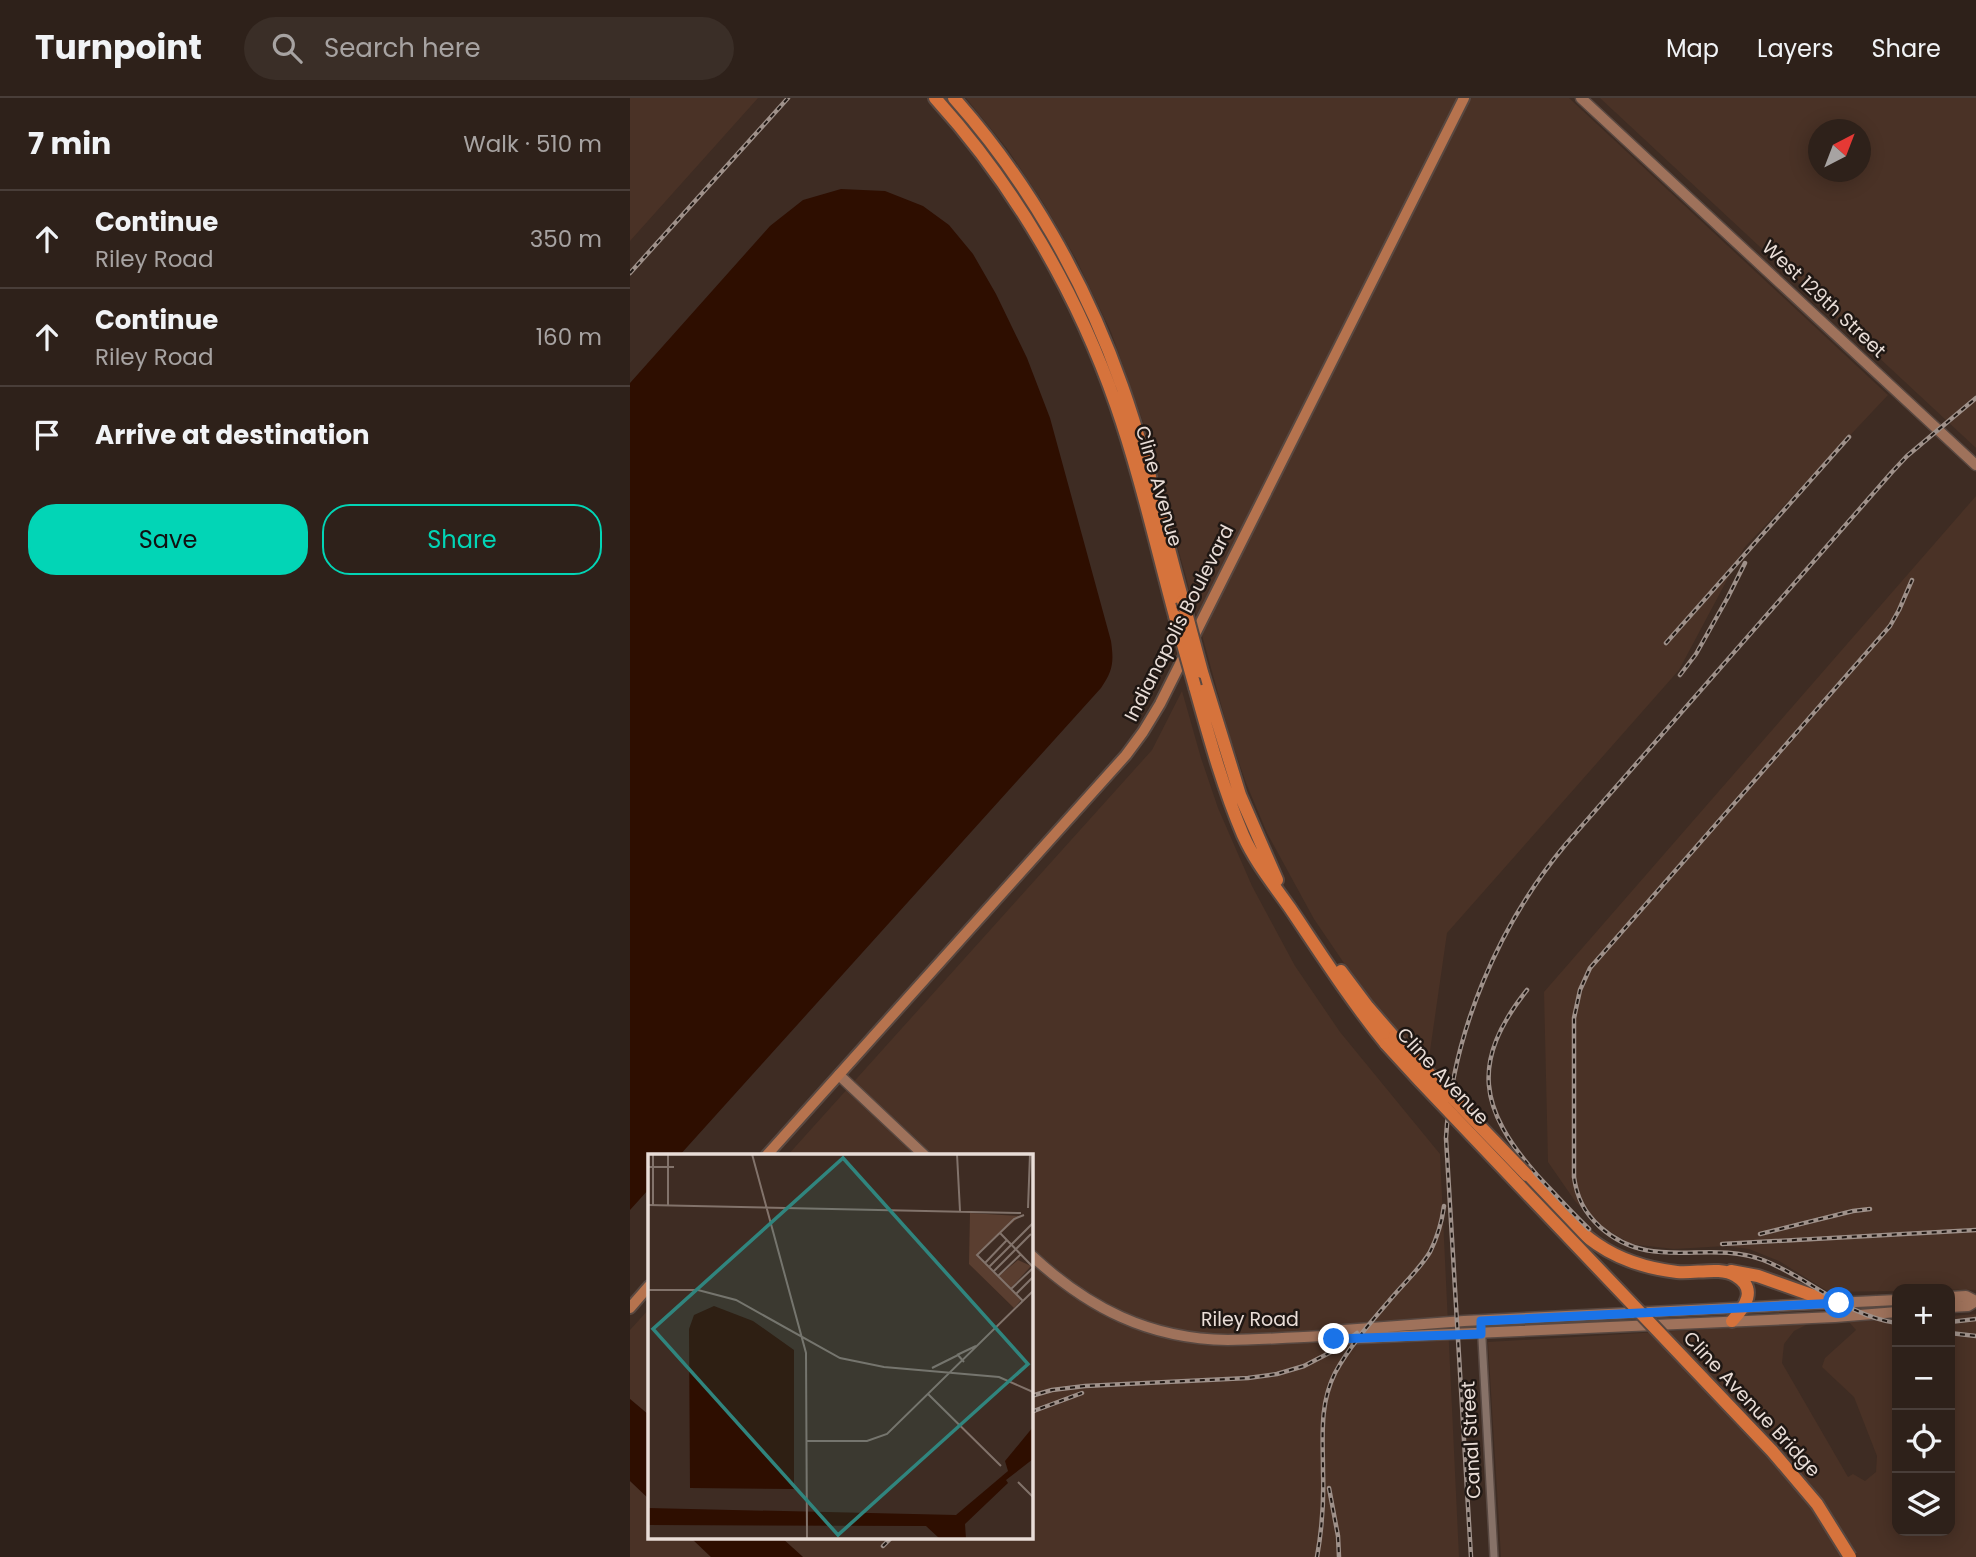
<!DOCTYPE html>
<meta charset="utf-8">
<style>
:root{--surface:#2e211a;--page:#3a2e27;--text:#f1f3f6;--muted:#a7a3a2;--line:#493e39;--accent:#02d5b6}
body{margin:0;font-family:Poppins,sans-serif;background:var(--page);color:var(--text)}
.controls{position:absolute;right:21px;bottom:21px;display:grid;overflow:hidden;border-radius:14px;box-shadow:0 4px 18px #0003}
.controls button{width:63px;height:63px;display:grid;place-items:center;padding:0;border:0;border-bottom:2px solid var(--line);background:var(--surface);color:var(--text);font:35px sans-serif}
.compass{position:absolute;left:1178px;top:21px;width:63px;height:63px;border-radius:50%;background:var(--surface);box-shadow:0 4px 18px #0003;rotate:42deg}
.stop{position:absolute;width:21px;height:21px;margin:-16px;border:5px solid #1a73e8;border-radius:50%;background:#fff}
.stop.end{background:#1a73e8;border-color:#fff;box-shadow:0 2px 7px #0008}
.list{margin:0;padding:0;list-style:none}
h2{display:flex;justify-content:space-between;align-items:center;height:91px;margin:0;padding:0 28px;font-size:30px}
h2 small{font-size:23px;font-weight:400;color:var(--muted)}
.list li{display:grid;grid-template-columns:46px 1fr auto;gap:21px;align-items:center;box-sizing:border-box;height:98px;padding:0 28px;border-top:2px solid var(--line)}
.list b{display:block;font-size:26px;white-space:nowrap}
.list p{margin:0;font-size:23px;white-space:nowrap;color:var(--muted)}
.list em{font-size:23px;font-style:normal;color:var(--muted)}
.actions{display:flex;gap:14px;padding:21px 28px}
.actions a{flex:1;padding:16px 0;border:2px solid var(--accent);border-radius:28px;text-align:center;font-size:24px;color:var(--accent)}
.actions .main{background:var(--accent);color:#111}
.icon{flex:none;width:38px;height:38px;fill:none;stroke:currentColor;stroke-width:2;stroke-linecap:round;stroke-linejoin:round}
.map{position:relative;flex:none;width:1346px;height:1459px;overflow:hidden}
header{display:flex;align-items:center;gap:42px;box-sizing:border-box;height:98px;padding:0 35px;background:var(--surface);border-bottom:2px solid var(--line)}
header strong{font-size:33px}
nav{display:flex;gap:38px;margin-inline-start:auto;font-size:24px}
.search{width:490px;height:63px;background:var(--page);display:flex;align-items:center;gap:18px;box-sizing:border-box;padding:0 24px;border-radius:38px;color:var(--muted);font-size:26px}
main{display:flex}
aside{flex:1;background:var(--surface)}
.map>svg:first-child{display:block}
.built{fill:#4a3226;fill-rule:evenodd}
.water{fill:#2e0e00}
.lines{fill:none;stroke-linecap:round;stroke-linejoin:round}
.street-casing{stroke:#584841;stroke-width:10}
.secondary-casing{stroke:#584841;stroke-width:13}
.primary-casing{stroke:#584841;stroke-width:14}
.highway-casing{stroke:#584841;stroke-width:16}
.street{stroke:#877268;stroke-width:7}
.secondary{stroke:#9f725b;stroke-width:10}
.primary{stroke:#b6734e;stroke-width:10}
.highway{stroke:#d6733c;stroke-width:12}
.rail-casing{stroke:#9f918a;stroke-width:4.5}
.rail{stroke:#1f1713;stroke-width:2;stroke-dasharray:5;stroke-linecap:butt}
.highway-bridge-casing{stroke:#584841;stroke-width:16;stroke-linecap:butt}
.highway-bridge{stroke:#d6733c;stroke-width:12}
.route{stroke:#1a73e8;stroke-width:9}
.labels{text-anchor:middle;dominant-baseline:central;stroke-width:5;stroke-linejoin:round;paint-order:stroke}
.street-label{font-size:19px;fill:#e9ddd7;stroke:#1f1713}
.inset-road{fill:none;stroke:#82736b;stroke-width:2}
.view{fill:#30857e;fill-opacity:0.15;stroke:#30857e;stroke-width:3.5}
.inset-edge{fill:none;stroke:#e9ddd7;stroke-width:3.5}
</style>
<header>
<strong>Turnpoint</strong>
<div class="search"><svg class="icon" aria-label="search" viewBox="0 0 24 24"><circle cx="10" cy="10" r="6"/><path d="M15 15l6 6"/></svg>Search here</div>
<nav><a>Map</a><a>Layers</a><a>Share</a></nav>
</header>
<main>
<aside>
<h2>7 min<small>Walk · 510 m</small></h2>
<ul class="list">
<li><svg class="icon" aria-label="ahead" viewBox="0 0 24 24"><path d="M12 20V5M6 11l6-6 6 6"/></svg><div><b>Continue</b><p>Riley Road</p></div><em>350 m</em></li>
<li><svg class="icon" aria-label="ahead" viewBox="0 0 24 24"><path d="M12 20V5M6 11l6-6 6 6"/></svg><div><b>Continue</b><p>Riley Road</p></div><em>160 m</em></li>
<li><svg class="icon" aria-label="arrive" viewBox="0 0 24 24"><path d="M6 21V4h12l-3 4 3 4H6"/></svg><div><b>Arrive at destination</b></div></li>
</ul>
<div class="actions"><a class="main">Save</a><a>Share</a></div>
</aside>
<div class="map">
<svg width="1346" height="1459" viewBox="0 0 1346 1459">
<rect width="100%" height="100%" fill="#3e2c23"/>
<!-- built -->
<path class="built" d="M 0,0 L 128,0 L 0,143 Z
M 336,0 L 939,0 L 1258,297 L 1114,450 L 1049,572 L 817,835 L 799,960 L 768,935 L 737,899 L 684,821 L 637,735 L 616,685 L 600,639 L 514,327 L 481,234 L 446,161 L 414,106 L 378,52 Z
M 970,0 L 1346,0 L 1346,350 ZM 1188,32 L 1230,32 L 1230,74 L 1188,74 Z
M 1346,398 L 1346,1192 L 1267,1191 L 1267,1193 L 1199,1194 L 1149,1163 L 1119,1151 L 1096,1148 L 1044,1151 L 1001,1146 L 967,1126 L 945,1103 L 918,1064 L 914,894 Z
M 552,593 L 571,660 L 588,710 L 622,788 L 665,868 L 710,934 L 810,1056 L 829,1459 L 173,1459 L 152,1440 L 401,1440 L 401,1058 L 157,1058 L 522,652 Z
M 19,1211 L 19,1317 L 0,1301 L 0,1232 Z
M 1346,1216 L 1346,1459 L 871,1459 L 858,1244 L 1180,1225 L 1164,1233 L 1154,1246 L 1152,1265 L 1218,1379 L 1223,1376 L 1235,1383 L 1246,1374 L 1247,1358 L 1224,1299 L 1192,1269 L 1195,1260 L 1226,1232 L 1219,1224 L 1267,1221 L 1267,1433 L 1320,1433 L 1320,1218 Z
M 0,1383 L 19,1401 L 19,1440 L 61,1440 L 81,1459 L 0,1459 Z"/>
<!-- water -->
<path class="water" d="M 211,91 L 255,93 L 293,108 L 319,127 L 343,156 L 366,196 L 397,260 L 420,320 L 481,543 C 484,564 483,573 471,590 L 49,1058 L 19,1058 L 19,1091 L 0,1112 L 0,285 L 140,128 L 173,102 Z
M 0,1301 L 19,1317 L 19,1401 L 0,1383 Z
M 61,1440 L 152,1440 L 173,1459 L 81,1459 Z"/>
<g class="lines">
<!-- street casing -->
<g class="street-casing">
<path id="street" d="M 851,1223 L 864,1459"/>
</g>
<!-- secondary casing -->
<g class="secondary-casing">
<path id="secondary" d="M 951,0 L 1346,367
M 209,977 L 295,1058
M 401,1157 C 458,1210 519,1241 598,1242 C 630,1242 663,1239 695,1238 L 707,1241 L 1205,1219 L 1267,1214
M 1320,1199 L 1336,1198 L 1346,1203
M 1320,1209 L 1338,1208 L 1346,1203
M 695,1238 L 701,1233 L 834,1223 L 1267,1202"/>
</g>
<!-- primary casing -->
<g class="primary-casing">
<path id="primary" d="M 136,1058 L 496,657 L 513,634 L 530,606 L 834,0
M 0,1210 L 19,1188"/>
</g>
<!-- highway casing -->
<g class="highway-casing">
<path id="highway" d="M 305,0 C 385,88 447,195 486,307 C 510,376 526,448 545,518
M 324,0 C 398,83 455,183 492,288 C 517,358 533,432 553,503
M 572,574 L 610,697 L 647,782
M 565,589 C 579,639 593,690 613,737 C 625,764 644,787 660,810 C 691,856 721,903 756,946
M 711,873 L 738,909 L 764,939
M 897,1077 C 946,1131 971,1165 1047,1174 C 1065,1176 1091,1168 1106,1178 C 1128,1191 1115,1209 1102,1223
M 1101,1173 L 1128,1178 L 1204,1205"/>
</g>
<!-- street -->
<use href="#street" class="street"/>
<!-- secondary -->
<use href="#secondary" class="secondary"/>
<!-- primary -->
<use href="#primary" class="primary"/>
<!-- highway -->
<use href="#highway" class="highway"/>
<!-- rail casing -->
<g class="rail-casing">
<path id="rail" d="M 0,175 L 158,0
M 1036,545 L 1219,339
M 1050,577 L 1066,556 L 1098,499 L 1115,465
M 897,892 C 840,964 849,1011 907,1077 C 924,1095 941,1114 959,1131
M 1130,1136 L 1223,1113 L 1240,1111
M 1092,1146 L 1346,1132
M 1320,1224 L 1346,1221
M 1267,1225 C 1216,1218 1180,1180 1133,1162 C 1075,1141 1022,1175 970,1129 C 954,1114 947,1100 944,1079 L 944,920 L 950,892 L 960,870 L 1260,528 L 1269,512 L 1282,482
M 1320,1235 L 1346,1238
M 401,1298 L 422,1292 L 455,1288 L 618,1280 L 647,1276 L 674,1268 L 701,1254 L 727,1235
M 401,1314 L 452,1295
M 699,1390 L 708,1438 L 709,1459
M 253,1448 L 261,1440
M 687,1459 C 692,1431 694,1402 693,1374 C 693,1340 689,1307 705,1275 C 719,1249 740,1225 759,1203 C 773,1186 789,1172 800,1154 C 807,1140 812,1123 814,1108
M 841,1459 L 816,1040 C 822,935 869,826 936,746 L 1262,374 L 1277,358 L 1346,300"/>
</g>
<!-- rail -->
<use href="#rail" class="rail"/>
<!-- highway-bridge casing -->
<g class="highway-bridge-casing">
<path id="highway-bridge" d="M 553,503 L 572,574
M 545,518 L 565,589
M 764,939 L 897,1077
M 756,946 L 789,982 L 1142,1353 L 1187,1406 L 1220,1459"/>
</g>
<!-- highway-bridge -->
<use href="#highway-bridge" class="highway-bridge"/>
</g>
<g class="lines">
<!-- route -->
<path class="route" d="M 704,1241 L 851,1236 L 851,1223 L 1209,1205"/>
</g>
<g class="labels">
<!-- street labels -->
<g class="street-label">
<text transform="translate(1194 201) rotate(43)">West 129th Street</text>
<text transform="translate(529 388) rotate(74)">Cline Avenue</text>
<text transform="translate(549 525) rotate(-63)">Indianapolis Boulevard</text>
<text transform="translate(813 978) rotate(47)">Cline Avenue</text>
<text x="620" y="1221">Riley Road</text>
<text transform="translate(1122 1306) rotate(47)">Cline Avenue Bridge</text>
<text transform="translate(841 1342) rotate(-93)">Canal Street</text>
</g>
</g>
<!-- overview -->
<g transform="translate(18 1056)">
<rect width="385" height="385" fill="#3e2c23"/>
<path d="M 322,59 L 372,62 L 329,101 L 373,146 L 366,154 L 321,110 ZM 370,106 L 383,112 L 363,134 L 351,122 Z" fill="#5a3e30"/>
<path d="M 66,152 L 105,167 L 146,196 L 146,335 L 42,334 L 41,175 L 46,161 ZM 385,273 L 385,305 L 358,326 L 360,329 L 317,370 L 318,385 L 292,385 L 278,372 L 0,371 L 0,354 L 308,361 L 360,317 L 357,307 Z" fill="#2e0e00"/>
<path class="inset-road" d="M 5,0 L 5,51M 20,0 L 20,52M 104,0 L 158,199 L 159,385M 309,0 L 312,57M 0,13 L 26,13M 0,51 L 373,59M 380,54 L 382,0M 352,79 L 385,113M 337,109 L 359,86M 341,113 L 385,69M 346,117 L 383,80M 350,122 L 373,100M 363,135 L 385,114M 0,136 L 50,136 L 88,146 L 192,204 L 236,213 L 351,223 L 385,238M 368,140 L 385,123M 375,147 L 329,101 L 366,65 L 376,61M 309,201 L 328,192M 284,214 L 310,201 L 316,208M 280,240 L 353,312M 158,287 L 219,287 L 239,280 L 385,137M 370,328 L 385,343"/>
<path class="view" d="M 195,4 L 380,210 L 190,381 L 5,175 Z"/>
<rect width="385" height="385" class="inset-edge"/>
</g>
</svg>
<div class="controls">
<button>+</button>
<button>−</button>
<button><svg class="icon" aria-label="locate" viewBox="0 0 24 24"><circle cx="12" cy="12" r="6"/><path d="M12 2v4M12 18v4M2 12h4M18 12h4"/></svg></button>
<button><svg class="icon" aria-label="layers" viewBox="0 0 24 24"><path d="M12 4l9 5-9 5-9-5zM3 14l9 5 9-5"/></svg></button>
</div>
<svg class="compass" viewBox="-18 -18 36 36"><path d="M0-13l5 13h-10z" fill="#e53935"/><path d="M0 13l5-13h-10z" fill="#a7a3a2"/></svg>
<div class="stop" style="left:1209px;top:1205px"></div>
<div class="stop end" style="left:704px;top:1241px"></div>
</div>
</main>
